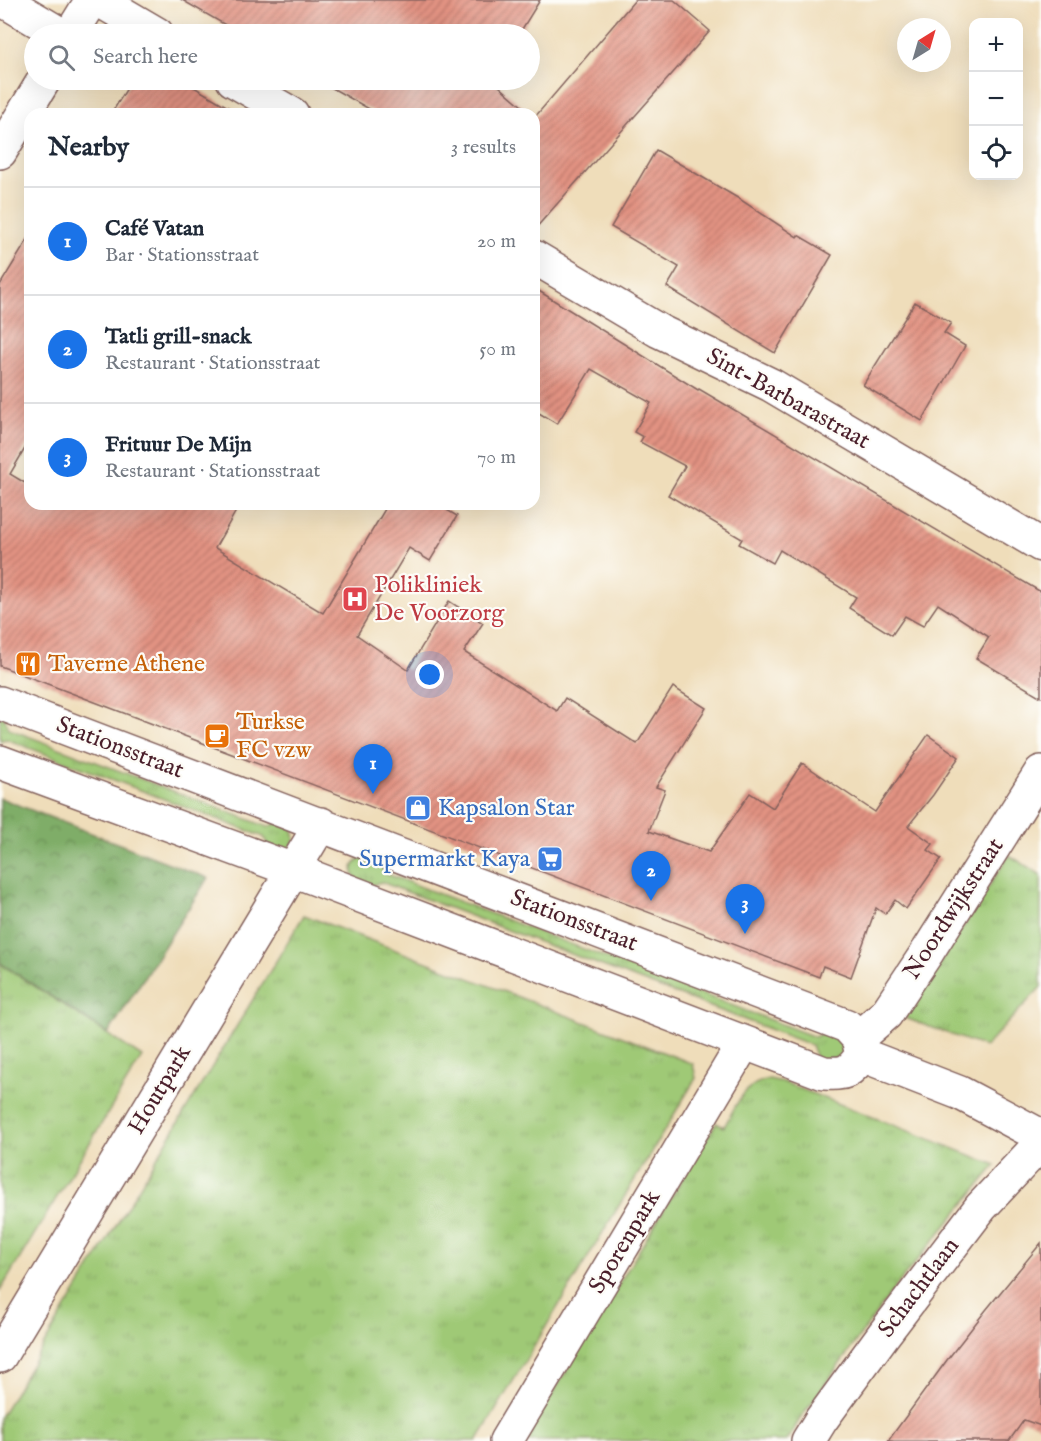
<!DOCTYPE html>
<meta charset="utf-8">
<style>
:root{--surface:#fff;--page:#f6f6f7;--text:#1f2937;--muted:#747a83;--line:#e0e1e3;--accent:#1a73e8}
body{margin:0;font-family:"IM FELL English",serif;background:var(--page);color:var(--text)}
.controls{position:absolute;right:18px;top:18px;display:grid;overflow:hidden;border-radius:12px;box-shadow:0 6px 24px #0002}
.controls button{width:54px;height:54px;display:grid;place-items:center;padding:0;border:0;border-bottom:2px solid var(--line);background:var(--surface);color:var(--text);font:30px sans-serif}
.compass{position:absolute;left:897px;top:18px;width:54px;height:54px;border-radius:50%;background:var(--surface);box-shadow:0 6px 24px #0002;rotate:37deg}
.you{position:absolute;left:430px;top:675px;width:21px;height:21px;margin:-15px;border:4px solid #fff;border-radius:50%;background:#1a73e8;box-shadow:0 0 0 9px #1a73e833}
.badge{display:grid;place-items:center;width:39px;height:39px;border-radius:50%;background:var(--accent);color:#fff;font-size:20px;font-weight:700}
.pin{position:absolute;translate:-50% -50px;filter:drop-shadow(0 2px 3px #0008)}
.pin::after{content:'';position:absolute;top:32px;width:21px;height:18px;background:inherit;clip-path:polygon(0 0,100% 0,50% 100%)}
.list{margin:0;padding:0;list-style:none}
h2{display:flex;justify-content:space-between;align-items:center;height:78px;margin:0;padding:0 24px;font-size:26px}
h2 small{font-size:20px;font-weight:400;color:var(--muted)}
.list li{display:grid;grid-template-columns:39px 1fr auto;gap:18px;align-items:center;box-sizing:border-box;height:108px;padding:0 24px;border-top:2px solid var(--line)}
.list b{display:block;font-size:22px;white-space:nowrap}
.list p{margin:0;font-size:20px;white-space:nowrap;color:var(--muted)}
.list em{font-size:20px;font-style:normal;color:var(--muted)}
.icon{flex:none;width:33px;height:33px;fill:none;stroke:currentColor;stroke-width:2;stroke-linecap:round;stroke-linejoin:round}
.map{position:relative;flex:none;width:1041px;height:1441px;overflow:hidden}
.search{position:absolute;background:var(--surface);box-shadow:0 6px 24px #0002;left:24px;top:24px;width:516px;height:66px;display:flex;align-items:center;gap:15px;box-sizing:border-box;padding:0 21px;border-radius:33px;color:var(--muted);font-size:22px}
.panel{position:absolute;background:var(--surface);box-shadow:0 6px 24px #0002;left:24px;top:108px;width:516px;height:402px;border-radius:18px}
.map>svg:first-child{display:block}
.grass{fill:url(#grass-tufts);stroke:#747450;stroke-width:1.5}
.forest{fill:url(#forest-crowns);stroke:#646649;stroke-width:1.5}
.building{fill:url(#building-hatch)}
.lines{fill:none;stroke-linecap:round;stroke-linejoin:round}
.minor-casing{stroke:#84625d;stroke-width:36}
.primary-casing{stroke:#84625d;stroke-width:36}
.minor{stroke:#fff;stroke-width:33}
.primary{stroke:#fff;stroke-width:33}
.labels{text-anchor:middle;dominant-baseline:central;stroke-width:4.5;stroke-linejoin:round;paint-order:stroke}
.street-label{font-size:24px;fill:#4a1f2b;stroke:#fdfcf7}
.health-label{font-size:24px;fill:#be3a42;stroke:#fdfcf7;text-anchor:start}
.food-label{font-size:24px;fill:#c56008;stroke:#fdfcf7;text-anchor:start}
.shop-label{font-size:24px;fill:#366cbe;stroke:#fdfcf7;text-anchor:start}
</style>
<div class="map">
<svg width="1041" height="1441" viewBox="0 0 1041 1441">
<defs>
<pattern id="grass-tufts" width="24" height="20" patternUnits="userSpaceOnUse" patternTransform="scale(1.5)"><rect width="24" height="20" fill="#9fc976"/><path d="M3 7l-1-3M5 7V3M7 7l1-3M15 17l-1-3M17 17v-4M19 17l1-3" fill="none" stroke="#8aac66"/></pattern>
<pattern id="forest-crowns" width="20" height="18" patternUnits="userSpaceOnUse" patternTransform="scale(1.5)"><rect width="20" height="18" fill="#7fad67"/><path d="M2 6a3 3 0 1 1 6 0M12 15a3 3 0 1 1 6 0" fill="none" stroke="#6a8c55"/></pattern>
<pattern id="building-hatch" width="6" height="6" patternUnits="userSpaceOnUse" patternTransform="scale(1.5)"><rect width="6" height="6" fill="#e29382"/><path d="M-1 1l2-2M0 6l6-6M5 7l2-2" fill="none" stroke="#b9776b"/></pattern>
</defs>
<rect width="100%" height="100%" fill="#fdfcf7"/>
<filter id="ink" filterUnits="userSpaceOnUse"><feTurbulence type="fractalNoise" baseFrequency=".0167" numOctaves="2"/><feDisplacementMap in="SourceGraphic" scale="12" xChannelSelector="R" yChannelSelector="G"/><feConvolveMatrix kernelMatrix="1 2 1 2 8 2 1 2 1" color-interpolation-filters="sRGB"/></filter>
<filter id="wash" filterUnits="userSpaceOnUse"><feTurbulence type="fractalNoise" baseFrequency=".008" numOctaves="4" result="noise"/><feDisplacementMap in="SourceGraphic" scale="24" xChannelSelector="R" yChannelSelector="G"/><feGaussianBlur stdDeviation="1.35" result="paint"/><feColorMatrix in="noise" values="0 0 0 0 0 0 0 0 0 0 0 0 0 0 0 0 0 1.4 0 .05"/><feComposite in="paint" operator="in"/></filter>
<g filter="url(#wash)">
<rect width="100%" height="100%" fill="#efddba"/>
<!-- grass -->
<path class="grass" d="M 0,712 L 2,713 L 9,729 L 268,827 L 283,820 L 293,829 L 295,839 L 289,850 L 271,853 L 264,837 L 6,739 L 0,741 Z
M 1009,855 L 1041,875 L 1041,987 L 985,1047 L 905,1018 Z
M 363,856 L 377,856 L 384,873 L 815,1037 L 830,1029 L 844,1046 L 843,1050 L 838,1059 L 817,1061 L 811,1045 L 381,882 L 363,888 C 353,877 346,867 363,856 Z
M 304,915 L 678,1058 L 693,1064 L 696,1078 L 477,1441 L 0,1441 L 0,1417 Z
M 0,963 L 142,1057 L 0,1291 Z
M 769,1079 L 783,1082 L 996,1165 L 896,1286 L 800,1419 L 787,1441 L 524,1441 L 716,1123 L 724,1127 C 736,1106 743,1084 769,1079 Z"/>
<!-- forest -->
<path class="forest" d="M 0,798 L 208,878 L 108,1034 L 0,963 Z"/>
<g id="blocks">
<!-- building -->
<path class="building" d="M 182,0 L 540,0 L 519,34 L 241,34 Z
M 635,0 L 674,0 L 710,31 L 534,230 L 534,118 Z
M 132,80 L 182,80 L 240,114 L 111,114 Z
M 318,80 L 492,80 L 531,114 L 378,114 Z
M 656,150 L 741,200 L 797,237 L 798,235 L 832,255 L 775,353 L 667,287 L 679,267 L 611,227 Z
M 30,236 L 30,440 L 10,474 L 30,486 L 30,504 L 240,504 L 215,548 L 323,613 L 388,504 L 437,504 L 457,516 L 430,561 L 409,548 L 357,635 L 408,670 L 449,601 L 483,623 L 464,652 L 557,711 L 565,698 L 637,744 L 673,687 L 706,708 L 656,787 L 665,790 L 649,831 L 709,852 L 750,793 L 773,808 L 802,763 L 875,812 L 928,735 L 959,757 L 933,795 L 908,826 L 933,844 L 928,850 L 941,859 L 906,909 L 895,900 L 885,914 L 876,908 L 851,977 L 823,966 L 819,977 L 0,666 L 0,285 Z
M 534,288 L 698,390 L 699,389 L 1041,592 L 1041,697 L 976,658 L 989,637 L 938,604 L 923,626 L 905,616 L 892,635 L 849,608 L 856,597 L 780,550 L 773,563 L 739,544 L 742,539 L 668,495 L 685,466 L 640,442 L 643,437 L 634,432 L 651,403 L 591,369 L 557,424 L 534,410 Z
M 915,302 L 951,323 L 944,333 L 965,346 L 922,421 L 863,385 Z
M 1041,1243 L 1041,1426 L 1024,1420 L 1009,1441 L 888,1441 L 947,1360 L 986,1310 Z"/>
</g>
</g>
<g filter="url(#ink)">
<use href="#blocks" fill-opacity="0" stroke="#84625d" stroke-width="1.5"/>
<g class="lines">
<!-- minor casing -->
<g class="minor-casing">
<path id="minor" d="M 3,0 L 60,34
M 99,0 L 157,34
M 233,80 L 292,114
M 534,257 L 659,331 L 771,385 L 1041,545
M 0,703 L 847,1026 L 858,1038 L 862,1055 C 849,1073 846,1074 824,1073 L 293,870 L 0,762
M 858,1038 L 886,1014 L 928,951 L 1041,772
M 862,1055 L 960,1093 L 1041,1136
M 0,1356 L 321,824
M 506,1441 L 744,1043
M 808,1441 L 821,1420 L 884,1334 L 981,1207 L 1041,1143"/>
</g>
<!-- primary casing -->
<g class="primary-casing">
<path id="primary" d="M 71,34 L 92,0
M 0,152 L 44,80"/>
</g>
<!-- minor -->
<use href="#minor" class="minor"/>
<!-- primary -->
<use href="#primary" class="primary"/>
</g>
</g>
<!-- icons -->
<defs>
<g id="hospital-square" transform="scale(1.35)"><rect x="-9" y="-9" width="18" height="18" rx="4" fill="#e0444e" stroke="#fdfcf7"/><path d="M-5-5h3v3.5h4V-5h3V5h-3V1.5h-4V5h-3Z" fill="#fff"/></g>
<g id="restaurant-square" transform="scale(1.35)"><rect x="-9" y="-9" width="18" height="18" rx="4" fill="#e8710a" stroke="#fdfcf7"/><path d="M-5-6h1v4h1v-4h1v4h1v-4h1v5L-1.5 .5V6h-2V.5L-5-1ZM5-6V6H3V1.5H1.5Q1.5-4 5-6Z" fill="#fff"/></g>
<g id="cafe-square" transform="scale(1.35)"><rect x="-9" y="-9" width="18" height="18" rx="4" fill="#e8710a" stroke="#fdfcf7"/><path d="M-5.5-4.5H6V0H3Q3 3.5 0 3.5H-2.5Q-5.5 3.5-5.5 0ZM3-3.2v2h1.7v-2ZM-6 4.5H4V6H-6Z" fill="#fff"/></g>
<g id="shop-square" transform="scale(1.35)"><rect x="-9" y="-9" width="18" height="18" rx="4" fill="#3f7fe0" stroke="#fdfcf7"/><path d="M-5-2.5h2.3a2.7 3.5 0 0 1 5.4 0H5L5.5 6h-11ZM-1.5-2.5h3a1.5 2.3 0 0 0-3 0Z" fill="#fff"/></g>
<g id="supermarket-square" transform="scale(1.35)"><rect x="-9" y="-9" width="18" height="18" rx="4" fill="#3f7fe0" stroke="#fdfcf7"/><path d="M-6-5.5h2.5l.6 2H6L4.5 2H-2.5L-4.4-4H-6ZM-1.5 3.2a1.3 1.3 0 1 0 .1 0ZM3 3.2a1.3 1.3 0 1 0 .1 0Z" fill="#fff"/></g>
</defs>
<g fill-rule="evenodd">
<use href="#hospital-square" x="355" y="599"/>
<use href="#restaurant-square" x="28" y="664"/>
<use href="#cafe-square" x="217" y="736"/>
<use href="#shop-square" x="418" y="808"/>
<use href="#supermarket-square" x="550" y="859"/>
</g>
<g class="labels">
<!-- street labels -->
<g class="street-label">
<text transform="translate(788 399) rotate(29)">Sint-Barbarastraat</text>
<text transform="translate(120 748) rotate(21)">Stationsstraat</text>
<text transform="translate(954 909) rotate(-57)">Noordwijkstraat</text>
<text transform="translate(574 921) rotate(21)">Stationsstraat</text>
<text transform="translate(160 1090) rotate(-59)">Houtpark</text>
<text transform="translate(625 1242) rotate(-59)">Sporenpark</text>
<text transform="translate(919 1288) rotate(-53)">Schachtlaan</text>
</g>
<!-- health labels -->
<g class="health-label">
<text x="374" y="585">Polikliniek<tspan x="374" dy="28">De Voorzorg</tspan></text>
</g>
<!-- food labels -->
<g class="food-label">
<text x="48" y="664">Taverne Athene</text>
<text x="236" y="722">Turkse<tspan x="236" dy="28">FC vzw</tspan></text>
</g>
<!-- shop labels -->
<g class="shop-label">
<text x="438" y="808">Kapsalon Star</text>
<text x="530" y="859" text-anchor="end">Supermarkt Kaya</text>
</g>
</g>
</svg>
<div class="controls">
<button>+</button>
<button>−</button>
<button><svg class="icon" aria-label="locate" viewBox="0 0 24 24"><circle cx="12" cy="12" r="6"/><path d="M12 2v4M12 18v4M2 12h4M18 12h4"/></svg></button>
</div>
<svg class="compass" viewBox="-18 -18 36 36"><path d="M0-13l5 13h-10z" fill="#e53935"/><path d="M0 13l5-13h-10z" fill="#747a83"/></svg>
<div class="you"></div>
<div class="pin badge" style="left:373px;top:794px">1</div>
<div class="pin badge" style="left:651px;top:901px">2</div>
<div class="pin badge" style="left:745px;top:934px">3</div>
<div class="search"><svg class="icon" aria-label="search" viewBox="0 0 24 24"><circle cx="10" cy="10" r="6"/><path d="M15 15l6 6"/></svg>Search here</div>
<section class="panel">
<h2>Nearby<small>3 results</small></h2>
<ul class="list">
<li><span class="badge">1</span><div><b>Café Vatan</b><p>Bar · Stationsstraat</p></div><em>20 m</em></li>
<li><span class="badge">2</span><div><b>Tatli grill-snack</b><p>Restaurant · Stationsstraat</p></div><em>50 m</em></li>
<li><span class="badge">3</span><div><b>Frituur De Mijn</b><p>Restaurant · Stationsstraat</p></div><em>70 m</em></li>
</ul>
</section>
</div>
